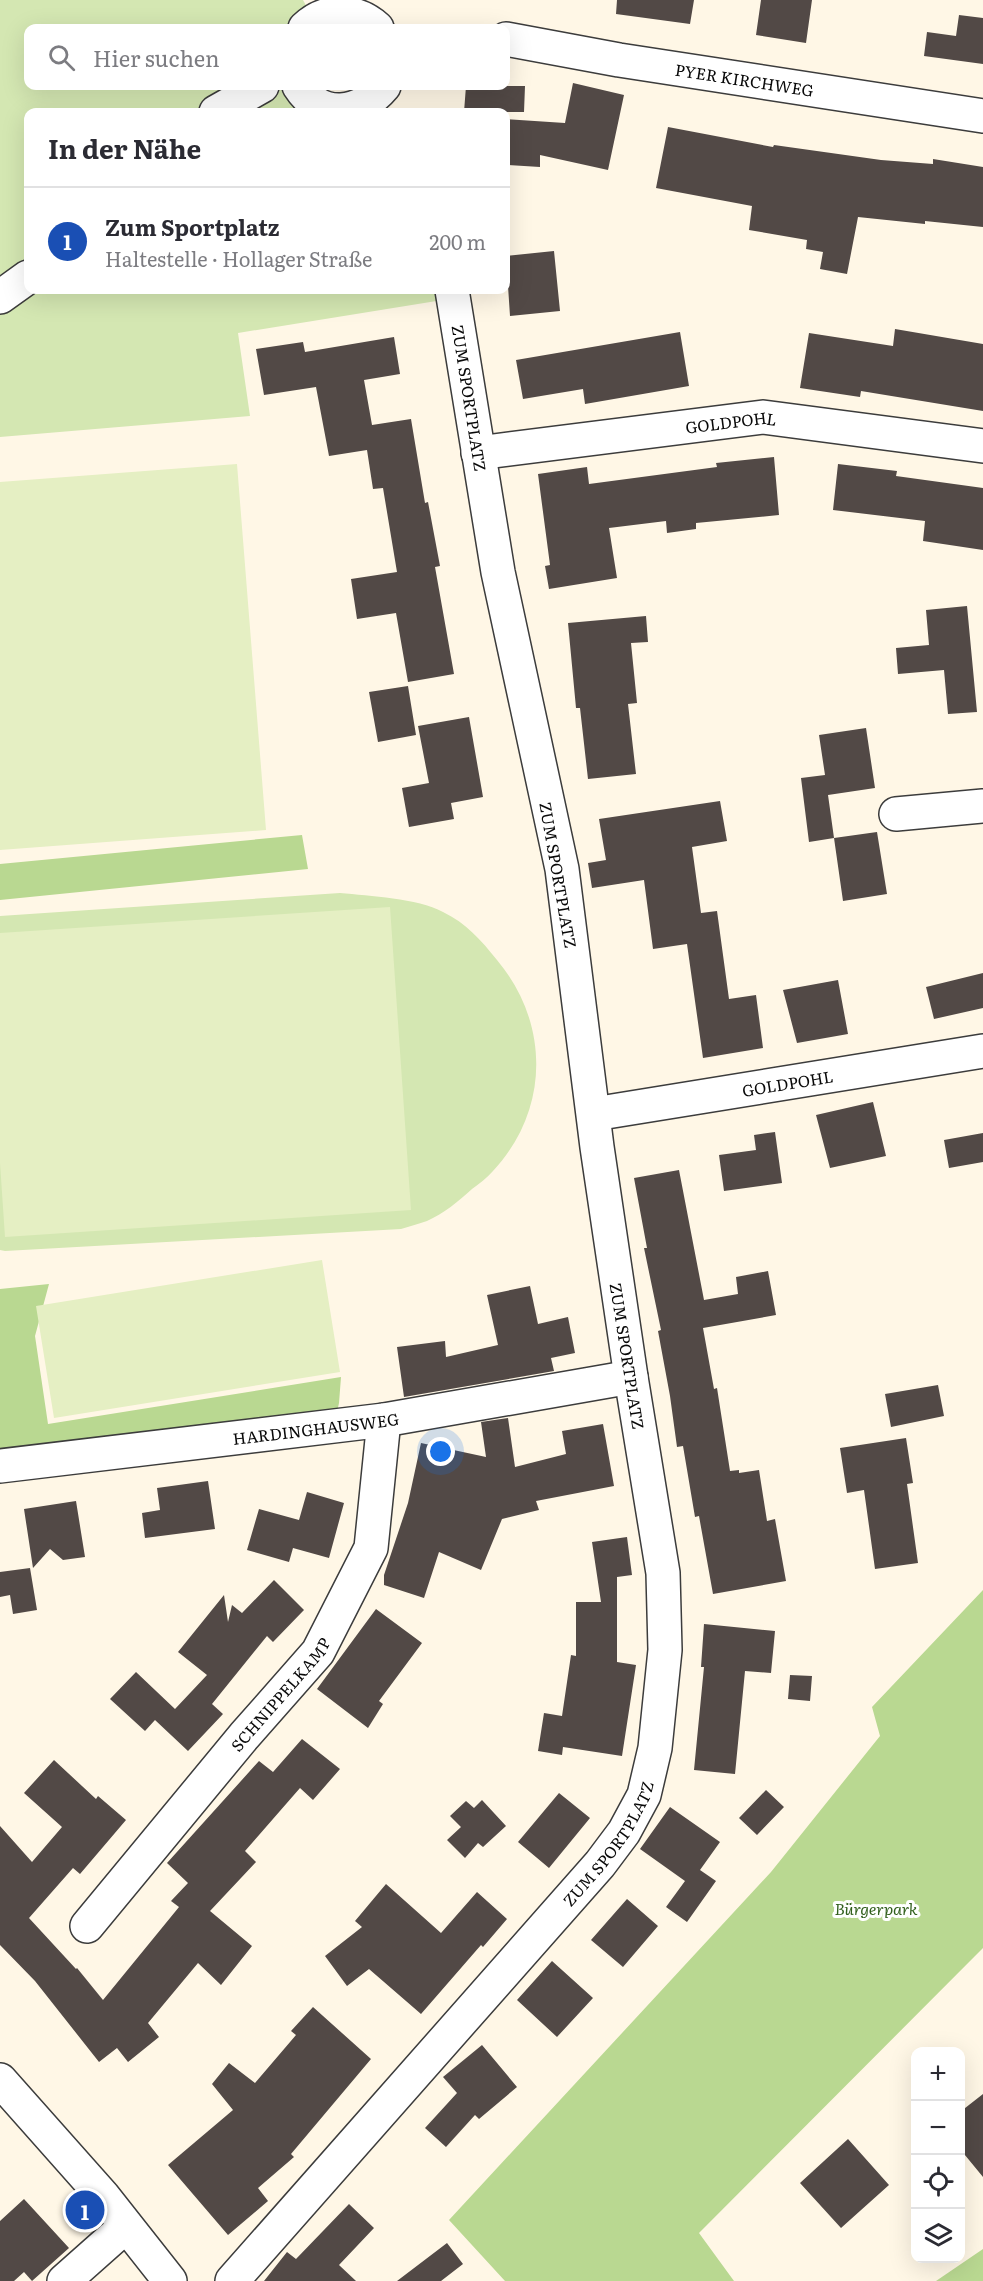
<!DOCTYPE html>
<html lang="de">
<meta charset="utf-8">
<style>
:root{--surface:#fff;--page:#f2f2f3;--text:#2b2b33;--muted:#7c7c81;--line:#e1e1e2;--accent:#2563eb}
body{margin:0;font-family:Literata,serif;background:var(--page);color:var(--text)}
.controls{position:absolute;right:18px;bottom:18px;display:grid;overflow:hidden;border-radius:12px;box-shadow:0 6px 24px #0002}
.controls button{width:54px;height:54px;display:grid;place-items:center;padding:0;border:0;border-bottom:2px solid var(--line);background:var(--surface);color:var(--text);font:30px sans-serif}
.you{position:absolute;left:441px;top:1452px;width:21px;height:21px;margin:-15px;border:4px solid #fff;border-radius:50%;background:#1a73e8;box-shadow:0 0 0 9px #1a73e833}
.badge{display:grid;place-items:center;width:39px;height:39px;border-radius:50%;background:var(--accent);color:#fff;font-size:20px;font-weight:700}
.pin{position:absolute;translate:-50% -50%;border:3px solid #fff;box-shadow:0 2px 6px #0006}
.list{margin:0;padding:0;list-style:none}
h2{display:flex;justify-content:space-between;align-items:center;height:78px;margin:0;padding:0 24px;font-size:26px}
h2 small{font-size:20px;font-weight:400;color:var(--muted)}
.list li{display:grid;grid-template-columns:39px 1fr auto;gap:18px;align-items:center;box-sizing:border-box;height:108px;padding:0 24px;border-top:2px solid var(--line)}
.list b{display:block;font-size:22px;white-space:nowrap}
.list p{margin:0;font-size:20px;white-space:nowrap;color:var(--muted)}
.list em{font-size:20px;font-style:normal;color:var(--muted)}
.icon{flex:none;width:33px;height:33px;fill:none;stroke:currentColor;stroke-width:2;stroke-linecap:round;stroke-linejoin:round}
.map{position:relative;flex:none;width:983px;height:2281px;overflow:hidden}
.search{position:absolute;background:var(--surface);box-shadow:0 6px 24px #0002;left:24px;top:24px;width:486px;height:66px;display:flex;align-items:center;gap:15px;box-sizing:border-box;padding:0 21px;border-radius:12px;color:var(--muted);font-size:22px}
.panel{position:absolute;background:var(--surface);box-shadow:0 6px 24px #0002;left:24px;top:108px;width:486px;height:186px;border-radius:12px}
.map>svg:first-child{display:block}
.green{fill:#d4e7b2}
.forest{fill:#b9d891}
.pitch{fill:#e5efc3}
.building{fill:#524946}
.lines{fill:none;stroke-linecap:round;stroke-linejoin:round}
.minor-casing{stroke:#3c3c3c;stroke-width:36}
.tertiary-casing{stroke:#3c3c3c;stroke-width:36}
.minor{stroke:#fff;stroke-width:33}
.tertiary{stroke:#fff;stroke-width:33}
.labels{text-anchor:middle;dominant-baseline:central;stroke-width:6;stroke-linejoin:round;paint-order:stroke}
.street-label{font-size:16px;fill:#090909;stroke:#fff}
.park-label{font-size:16px;font-style:italic;fill:#315f1c;stroke:#fff}
</style>
<div class="map">
<svg width="983" height="2281" viewBox="0 0 983 2281">
<rect width="100%" height="100%" fill="#fff7e6"/>
<!-- green -->
<path class="green" d="M 0,0 L 303,0 L 314,20 L 305,28 L 28,28 L 28,86 L 299,86 L 367,112 L 28,112 L 28,290 L 452,290 L 455,298 L 238,333 L 250,416 L 0,437 Z
M 340,893 C 370,896 417,898 443,912 C 466,923 481,940 497,960 C 550,1023 550,1110 493,1171 C 487,1178 479,1184 472,1189 C 459,1201 443,1214 427,1221 C 419,1224 410,1226 401,1229 L 5,1251 L 0,1250 L 0,916 Z"/>
<!-- forest -->
<path class="forest" d="M 302,835 L 308,869 L 0,900 L 0,864 Z
M 49,1284 L 35,1336 L 48,1424 L 341,1377 L 339,1403 L 334,1426 L 0,1466 L 0,1289 Z
M 983,1590 L 983,1948 L 699,2233 L 734,2281 L 505,2281 L 449,2220 L 771,1872 L 880,1736 L 872,1707 Z
M 983,2249 L 983,2281 L 936,2281 Z"/>
<!-- pitch -->
<path class="pitch" d="M 237,464 L 266,830 L 0,850 L 0,482 Z
M 390,907 L 411,1210 L 5,1237 L 0,1163 L 0,933 Z
M 322,1260 L 340,1372 L 54,1418 L 36,1306 Z"/>
<!-- building -->
<path class="building" d="M 617,0 L 694,0 L 690,24 L 616,14 Z
M 761,0 L 812,0 L 806,43 L 756,35 Z
M 959,15 L 983,18 L 983,64 L 924,56 L 927,32 L 956,36 Z
M 573,83 L 624,95 L 608,170 L 540,155 L 540,167 L 506,165 L 506,119 L 565,123 Z
M 466,86 L 525,86 L 524,112 L 464,112 Z
M 668,127 L 773,147 L 774,145 L 881,160 L 933,164 L 933,159 L 983,167 L 983,227 L 925,221 L 925,224 L 858,217 L 847,274 L 820,269 L 823,252 L 806,249 L 807,240 L 749,230 L 752,206 L 656,188 Z
M 554,251 L 560,311 L 510,316 L 506,256 Z
M 895,329 L 983,344 L 983,411 L 861,391 L 860,397 L 800,388 L 809,333 L 893,346 Z
M 680,332 L 689,386 L 585,404 L 583,389 L 523,399 L 516,360 Z
M 394,337 L 400,374 L 364,380 L 372,425 L 411,419 L 425,503 L 428,502 L 440,566 L 435,567 L 454,674 L 408,682 L 396,613 L 357,619 L 351,579 L 397,572 L 383,488 L 373,489 L 367,450 L 329,456 L 316,387 L 264,395 L 256,349 L 303,342 L 305,352 Z
M 774,457 L 779,515 L 696,523 L 696,529 L 667,533 L 666,521 L 609,528 L 617,578 L 549,589 L 545,566 L 550,565 L 538,474 L 587,467 L 589,484 L 717,467 L 716,463 Z
M 838,464 L 897,471 L 896,476 L 983,488 L 983,550 L 923,541 L 925,521 L 833,510 Z
M 967,606 L 977,712 L 948,714 L 944,670 L 898,674 L 896,648 L 929,645 L 926,610 Z
M 646,616 L 648,642 L 631,643 L 637,703 L 628,704 L 636,774 L 588,779 L 580,708 L 576,708 L 568,623 Z
M 408,686 L 416,735 L 378,742 L 369,692 Z
M 469,717 L 483,797 L 451,803 L 454,819 L 409,827 L 402,788 L 429,783 L 418,726 Z
M 866,728 L 875,788 L 828,795 L 834,838 L 809,842 L 801,778 L 825,775 L 819,735 Z
M 720,801 L 727,841 L 692,847 L 701,913 L 717,911 L 729,999 L 756,995 L 763,1048 L 703,1058 L 687,944 L 653,949 L 644,880 L 592,888 L 588,863 L 606,860 L 599,819 Z
M 877,832 L 887,894 L 843,901 L 834,838 Z
M 983,973 L 983,1008 L 934,1019 L 926,987 Z
M 838,980 L 848,1034 L 797,1043 L 783,990 Z
M 873,1102 L 886,1156 L 830,1168 L 816,1115 Z
M 775,1132 L 782,1183 L 724,1191 L 719,1155 L 756,1150 L 754,1135 Z
M 983,1133 L 983,1162 L 949,1168 L 944,1140 Z
M 679,1170 L 704,1300 L 738,1294 L 736,1277 L 768,1271 L 776,1315 L 703,1328 L 714,1389 L 717,1388 L 730,1471 L 739,1470 L 739,1473 L 759,1470 L 767,1521 L 775,1519 L 786,1581 L 713,1594 L 699,1516 L 695,1517 L 683,1446 L 677,1447 L 670,1396 L 658,1331 L 661,1330 L 644,1248 L 647,1248 L 634,1178 Z
M 530,1286 L 538,1324 L 568,1317 L 575,1353 L 551,1358 L 554,1371 L 404,1397 L 397,1347 L 445,1341 L 446,1357 L 498,1345 L 487,1295 Z
M 938,1385 L 944,1416 L 891,1427 L 885,1394 Z
M 508,1418 L 515,1467 L 566,1454 L 562,1431 L 603,1424 L 614,1486 L 536,1501 L 539,1510 L 502,1519 L 481,1570 L 439,1552 L 424,1598 L 384,1585 L 384,1575 L 408,1503 L 421,1443 L 486,1457 L 481,1422 Z
M 906,1438 L 913,1483 L 907,1484 L 918,1563 L 875,1569 L 864,1490 L 847,1493 L 840,1448 Z
M 208,1481 L 215,1529 L 145,1538 L 142,1513 L 160,1510 L 157,1488 Z
M 307,1492 L 344,1503 L 329,1558 L 293,1548 L 289,1562 L 247,1550 L 259,1509 L 299,1520 Z
M 76,1501 L 85,1557 L 63,1560 L 50,1549 L 33,1568 L 24,1509 Z
M 627,1537 L 632,1575 L 617,1577 L 617,1662 L 636,1665 L 622,1756 L 563,1747 L 562,1755 L 538,1751 L 544,1713 L 562,1716 L 571,1655 L 576,1656 L 576,1602 L 601,1602 L 592,1542 Z
M 30,1568 L 37,1610 L 13,1614 L 10,1595 L 0,1597 L 0,1572 Z
M 274,1580 L 304,1610 L 273,1642 L 267,1636 L 212,1704 L 223,1714 L 188,1751 L 155,1720 L 145,1731 L 110,1699 L 136,1672 L 175,1709 L 207,1675 L 178,1652 L 224,1595 L 228,1622 L 232,1605 L 242,1613 Z
M 376,1609 L 422,1643 L 379,1701 L 383,1704 L 368,1728 L 317,1689 Z
M 704,1624 L 775,1631 L 771,1673 L 745,1671 L 735,1774 L 694,1770 L 704,1667 L 701,1667 Z
M 790,1675 L 812,1676 L 810,1701 L 788,1699 Z
M 302,1739 L 340,1769 L 313,1800 L 300,1788 L 245,1851 L 256,1862 L 210,1911 L 252,1946 L 221,1985 L 198,1963 L 148,2023 L 159,2037 L 128,2062 L 117,2048 L 99,2062 L 35,1981 L 0,1945 L 0,1826 L 32,1862 L 62,1827 L 24,1793 L 54,1760 L 96,1799 L 98,1796 L 126,1820 L 80,1874 L 73,1868 L 29,1918 L 76,1969 L 77,1968 L 103,2000 L 179,1907 L 171,1901 L 188,1883 L 167,1863 L 259,1761 L 273,1772 Z
M 766,1790 L 784,1807 L 757,1835 L 739,1818 Z
M 559,1793 L 590,1818 L 549,1868 L 518,1842 Z
M 482,1800 L 506,1826 L 483,1847 L 478,1843 L 465,1858 L 447,1840 L 461,1827 L 450,1816 L 466,1801 L 474,1808 Z
M 670,1807 L 720,1842 L 700,1870 L 716,1881 L 687,1922 L 666,1907 L 685,1881 L 640,1849 Z
M 386,1884 L 441,1933 L 477,1892 L 507,1919 L 483,1947 L 481,1945 L 421,2014 L 369,1969 L 347,1986 L 325,1956 L 362,1927 L 355,1921 Z
M 627,1899 L 658,1926 L 623,1967 L 591,1940 Z
M 552,1961 L 593,1998 L 557,2037 L 517,2000 Z
M 313,2007 L 371,2059 L 291,2154 L 294,2157 L 258,2188 L 268,2201 L 228,2235 L 168,2165 L 233,2110 L 212,2084 L 229,2063 L 255,2083 L 296,2035 L 291,2031 Z
M 482,2045 L 517,2087 L 479,2119 L 475,2115 L 446,2147 L 425,2128 L 457,2093 L 443,2077 Z
M 983,2094 L 983,2177 L 960,2149 L 960,2112 Z
M 848,2139 L 889,2185 L 841,2228 L 800,2183 Z
M 24,2199 L 69,2248 L 32,2281 L 24,2272 L 14,2281 L 0,2281 L 0,2221 Z
M 349,2204 L 374,2228 L 339,2265 L 356,2281 L 264,2281 L 287,2252 L 296,2259 Z
M 447,2243 L 463,2264 L 441,2281 L 397,2281 Z"/>
<g class="lines">
<!-- minor casing -->
<g class="minor-casing">
<g id="minor">
<path d="M 305,28 C 326,8 356,9 377,28"/>
<path id="s1" d="M 506,39 L 619,60 L 983,116"/>
<path d="M 299,86 C 321,121 360,115 384,86"/>
<path d="M 216,112 L 262,86"/>
<path d="M 0,297 L 28,277"/>
<path id="s2" d="M 478,453 L 763,417 L 983,446"/>
<path d="M 896,814 L 983,806"/>
<path id="s3" d="M 594,1114 L 983,1051"/>
<path id="s4" d="M 0,1466 L 384,1420 L 631,1377"/>
<path id="s5" d="M 87,1926 L 244,1736 L 318,1652 L 371,1548 L 384,1420"/>
<path d="M 64,2281 L 126,2226"/>
<path id="s6" d="M 232,2281 L 600,1864 L 624,1832 L 644,1795 L 655,1748 L 665,1650 L 663,1573 L 631,1377 L 597,1147 L 562,869 L 498,572 L 452,290"/>
</g>
</g>
<!-- tertiary casing -->
<g class="tertiary-casing">
<path id="tertiary" d="M 0,2080 L 103,2196 L 170,2281"/>
</g>
<!-- minor -->
<use href="#minor" class="minor"/>
<!-- tertiary -->
<use href="#tertiary" class="tertiary"/>
</g>
<g class="labels">
<!-- street labels -->
<g class="street-label">
<text stroke="none"><textPath href="#s1" startOffset="242">PYER KIRCHWEG</textPath></text>
<text transform="translate(470 398) rotate(81)">ZUM SPORTPLATZ</text>
<text stroke="none"><textPath href="#s2" startOffset="255">GOLDPOHL</textPath></text>
<text transform="translate(559 875) rotate(80)">ZUM SPORTPLATZ</text>
<text stroke="none"><textPath href="#s3" startOffset="196">GOLDPOHL</textPath></text>
<text transform="translate(628 1356) rotate(81)">ZUM SPORTPLATZ</text>
<text stroke="none"><textPath href="#s4" startOffset="318">HARDINGHAUSWEG</textPath></text>
<text stroke="none"><textPath href="#s5" startOffset="302">SCHNIPPELKAMP</textPath></text>
<text stroke="none"><textPath href="#s6" startOffset="578">ZUM SPORTPLATZ</textPath></text>
</g>
<!-- park labels -->
<g class="park-label">
<text x="876" y="1908">Bürgerpark</text>
</g>
</g>
</svg>
<div class="controls">
<button>+</button>
<button>−</button>
<button><svg class="icon" aria-label="locate" viewBox="0 0 24 24"><circle cx="12" cy="12" r="6"/><path d="M12 2v4M12 18v4M2 12h4M18 12h4"/></svg></button>
<button><svg class="icon" aria-label="layers" viewBox="0 0 24 24"><path d="M12 4l9 5-9 5-9-5zM3 14l9 5 9-5"/></svg></button>
</div>
<div class="you"></div>
<div class="pin badge" style="left:85px;top:2210px;background:#1a4fb4">1</div>
<div class="search"><svg class="icon" aria-label="search" viewBox="0 0 24 24"><circle cx="10" cy="10" r="6"/><path d="M15 15l6 6"/></svg>Hier suchen</div>
<section class="panel">
<h2>In der Nähe<small></small></h2>
<ul class="list">
<li><span class="badge" style="background:#1a4fb4">1</span><div><b>Zum Sportplatz</b><p>Haltestelle · Hollager Straße</p></div><em>200 m</em></li>
</ul>
</section>
</div>
